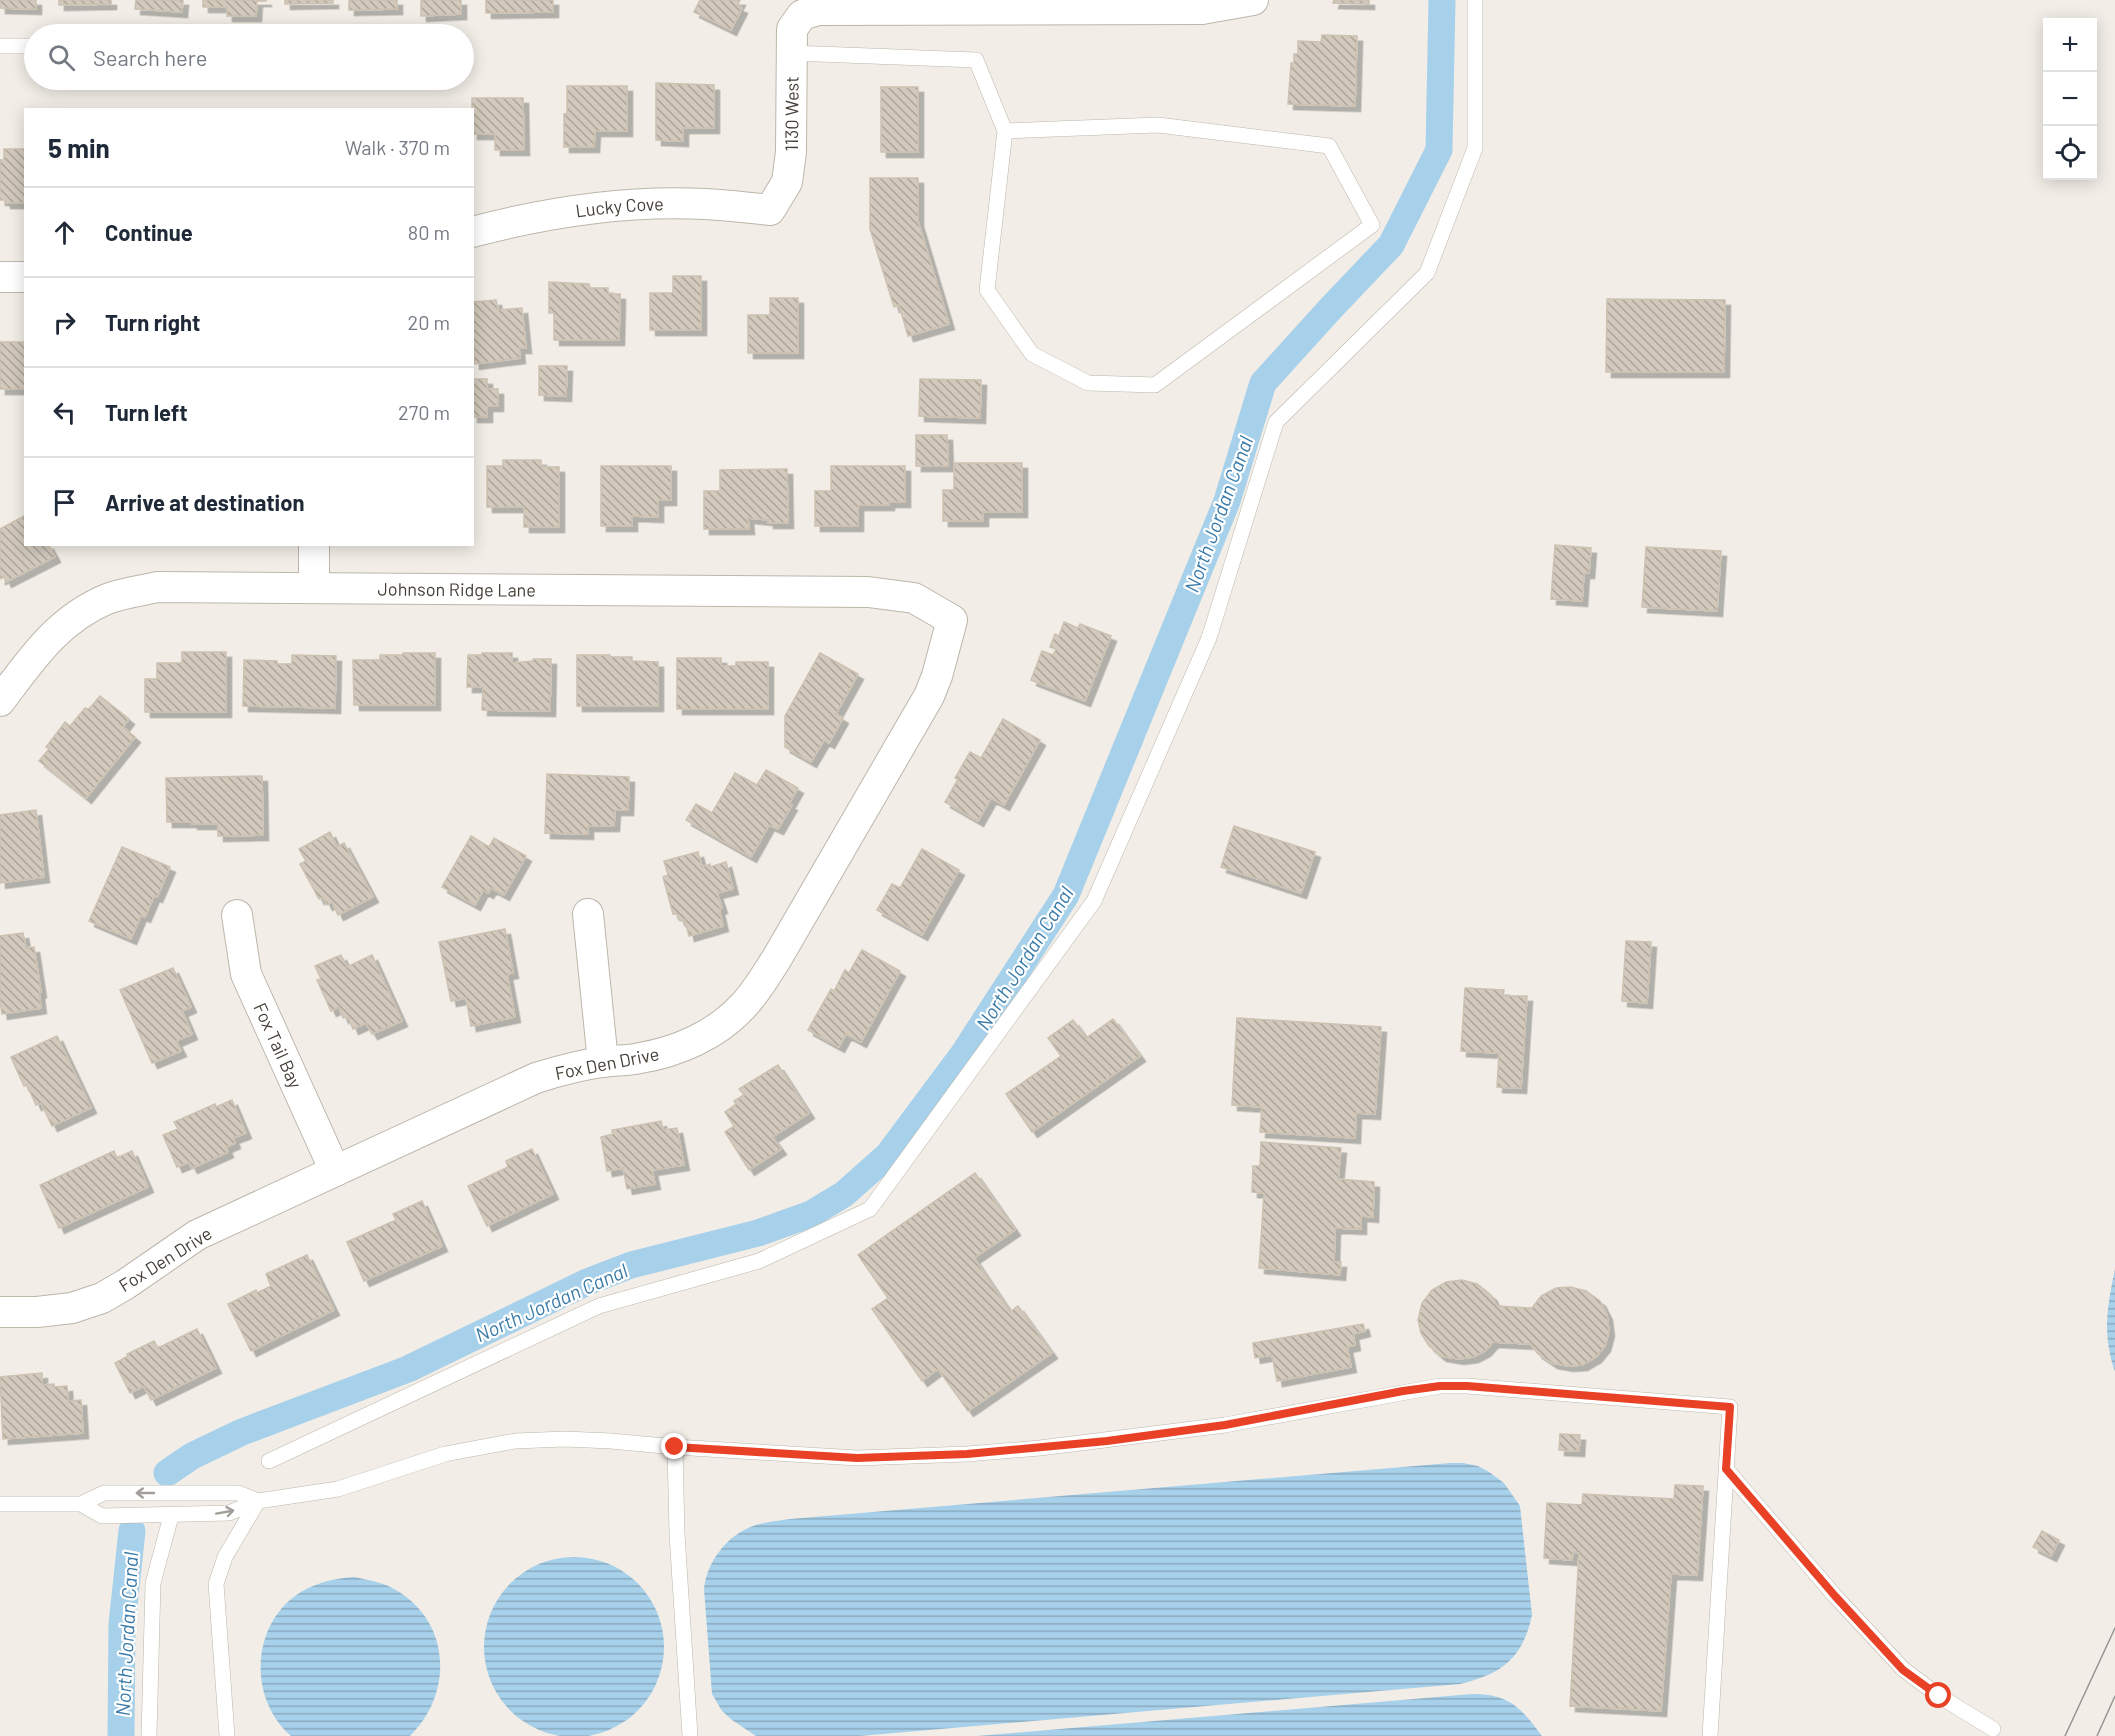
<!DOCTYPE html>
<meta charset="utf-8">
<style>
:root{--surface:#fff;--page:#f2f2f3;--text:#1f2937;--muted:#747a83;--line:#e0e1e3}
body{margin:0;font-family:Barlow,sans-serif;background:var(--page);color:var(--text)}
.controls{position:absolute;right:18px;top:18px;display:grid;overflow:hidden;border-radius:0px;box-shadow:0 3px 15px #0003}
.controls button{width:54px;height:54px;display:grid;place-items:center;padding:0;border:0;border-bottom:2px solid var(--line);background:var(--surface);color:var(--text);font:30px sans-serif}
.stop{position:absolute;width:18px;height:18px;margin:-14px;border:4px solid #e94126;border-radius:50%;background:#fff}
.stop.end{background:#e94126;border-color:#fff;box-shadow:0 2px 6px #0008}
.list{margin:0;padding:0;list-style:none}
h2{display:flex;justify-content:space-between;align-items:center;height:78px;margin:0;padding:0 24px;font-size:26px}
h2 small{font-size:20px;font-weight:400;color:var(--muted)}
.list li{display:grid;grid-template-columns:39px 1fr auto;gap:18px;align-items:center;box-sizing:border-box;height:90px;padding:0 24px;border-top:2px solid var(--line)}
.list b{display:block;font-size:22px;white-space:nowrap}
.list em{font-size:20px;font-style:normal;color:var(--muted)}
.icon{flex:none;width:33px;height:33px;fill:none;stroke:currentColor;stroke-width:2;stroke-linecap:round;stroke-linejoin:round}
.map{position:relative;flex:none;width:2115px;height:1736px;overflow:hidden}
.search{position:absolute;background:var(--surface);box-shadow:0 3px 15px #0003;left:24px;top:24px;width:450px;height:66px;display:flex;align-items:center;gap:15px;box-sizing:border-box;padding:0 21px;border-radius:33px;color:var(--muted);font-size:22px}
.panel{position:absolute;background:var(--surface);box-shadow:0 3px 15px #0003;left:24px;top:108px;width:450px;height:438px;border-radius:0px}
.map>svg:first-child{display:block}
.water{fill:url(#water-rules)}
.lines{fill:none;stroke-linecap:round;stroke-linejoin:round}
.canal{stroke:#a7d0ea;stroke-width:27}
.building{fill:url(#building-back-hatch);stroke:#cdc1b1;stroke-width:1.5;filter:url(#shadow)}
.service-casing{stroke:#bdb6aa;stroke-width:16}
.minor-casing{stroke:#bdb6aa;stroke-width:32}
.service{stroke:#fff;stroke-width:15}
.minor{stroke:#fff;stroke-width:30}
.tram{stroke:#959595;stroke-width:1.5}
.oneway{stroke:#a29f9a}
.route{stroke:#e94126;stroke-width:8}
.labels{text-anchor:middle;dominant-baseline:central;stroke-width:4.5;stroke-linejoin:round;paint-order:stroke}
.street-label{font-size:18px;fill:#443f36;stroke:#fff}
.water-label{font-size:20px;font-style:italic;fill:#387aa8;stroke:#fff}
</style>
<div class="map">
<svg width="2115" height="1736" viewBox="0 0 2115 1736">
<defs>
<pattern id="water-rules" width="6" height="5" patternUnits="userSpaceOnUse" patternTransform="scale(1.5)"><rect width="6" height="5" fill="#a7d0ea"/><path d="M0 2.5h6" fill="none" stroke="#8aaabe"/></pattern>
<pattern id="building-back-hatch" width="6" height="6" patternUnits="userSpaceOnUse" patternTransform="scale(1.5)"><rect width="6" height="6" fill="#d3cabd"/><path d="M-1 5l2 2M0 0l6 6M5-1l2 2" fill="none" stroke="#ada59a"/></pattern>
<filter id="shadow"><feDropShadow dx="5.5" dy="5.5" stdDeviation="0" flood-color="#0004"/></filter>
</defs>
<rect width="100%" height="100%" fill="#f2eee7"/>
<!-- water -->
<path class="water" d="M 2115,1269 L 2115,1372 C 2102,1333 2107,1308 2115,1269 Z
M 1450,1463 L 1463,1463 L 1478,1466 L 1489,1472 L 1504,1483 L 1520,1506 L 1532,1615 C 1523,1658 1502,1674 1460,1684 L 860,1736 L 756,1736 L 732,1720 L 722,1711 L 712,1694 L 704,1589 C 707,1562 726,1536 753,1526 C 764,1522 778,1521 790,1519 Z
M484 1647a90 90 0 1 1 180 0a90 90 0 1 1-180 0Z
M 354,1577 C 368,1580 382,1582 394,1589 C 451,1620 454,1693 410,1736 L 291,1736 C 243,1694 253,1610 313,1586 C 327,1580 340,1578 354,1577 Z
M 1472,1694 C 1510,1694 1521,1708 1542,1736 L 977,1736 Z"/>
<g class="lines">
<!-- canal -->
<path class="canal" d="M 167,1473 L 192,1456 L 242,1432 L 408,1369 L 587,1282 L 631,1265 L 758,1233 L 811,1214 L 844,1194 L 888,1155 L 964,1053 L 1066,895 L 1227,501 L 1263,383 L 1331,308 L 1391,245 L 1439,150 L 1442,0
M 121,1736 L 122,1624 L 132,1531"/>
</g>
<!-- building -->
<path class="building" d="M 0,0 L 36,0 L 36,9 L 0,8 Z
M 59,0 L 111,0 L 111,4 L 59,5 Z
M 136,0 L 183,0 L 182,12 L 135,9 Z
M 203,0 L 266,0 L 266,1 L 257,1 L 256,16 L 227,16 L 227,7 L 203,7 Z
M 285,0 L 333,0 L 333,3 L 285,4 Z
M 349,0 L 397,0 L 397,9 L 349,10 Z
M 421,0 L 461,0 L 461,14 L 421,16 Z
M 486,0 L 553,0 L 553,12 L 486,13 Z
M 700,0 L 740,0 L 737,6 L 742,8 L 731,30 L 694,12 Z
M 1334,0 L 1369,0 L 1369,4 L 1333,3 Z
M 1322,35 L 1357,36 L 1355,106 L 1288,104 L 1291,63 L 1294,63 L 1294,54 L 1298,54 L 1298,41 L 1321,42 Z
M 656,83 L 714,85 L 714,128 L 683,128 L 683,141 L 656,140 Z
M 567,86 L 627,86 L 627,131 L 595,131 L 594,147 L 564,147 L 564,114 L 567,114 Z
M 881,87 L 918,87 L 918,152 L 881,152 Z
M 472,98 L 523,98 L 524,150 L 495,150 L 495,134 L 472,134 Z
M 4,149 L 26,149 L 26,203 L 5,203 L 5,200 L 0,200 L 0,160 L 4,160 Z
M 870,178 L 918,178 L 918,221 L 949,324 L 908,336 L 899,305 L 894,307 L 870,229 Z
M 673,276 L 701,276 L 701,330 L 650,330 L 650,293 L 673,293 Z
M 549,282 L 589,284 L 590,288 L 608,288 L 608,294 L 620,294 L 619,340 L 554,340 L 554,313 L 549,313 Z
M 770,298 L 798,298 L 798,353 L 748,353 L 748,315 L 770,315 Z
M 1607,299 L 1725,300 L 1724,372 L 1606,372 Z
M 496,300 L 498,310 L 522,308 L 526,348 L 519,348 L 520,358 L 474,364 L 472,302 Z
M 0,342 L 26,342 L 26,389 L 0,389 Z
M 539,366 L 567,366 L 566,396 L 539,395 Z
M 472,379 L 487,379 L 487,389 L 498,389 L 498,406 L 487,406 L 487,417 L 472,417 Z
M 920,379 L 981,380 L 980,418 L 919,416 Z
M 916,435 L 947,435 L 948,466 L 916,466 Z
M 503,460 L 541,460 L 541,467 L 559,467 L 559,527 L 524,527 L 524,507 L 487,507 L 487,466 L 503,466 Z
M 954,463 L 1022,463 L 1022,512 L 983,512 L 983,521 L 943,521 L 943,490 L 954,490 Z
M 601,466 L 671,466 L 671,500 L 658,500 L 658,517 L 632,516 L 632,526 L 601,526 Z
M 831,466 L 905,466 L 905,502 L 889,502 L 889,505 L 858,505 L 858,526 L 815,526 L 815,491 L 831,491 Z
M 787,469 L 788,523 L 768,523 L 768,520 L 748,518 L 749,529 L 704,529 L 704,491 L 720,491 L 720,470 Z
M 26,515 L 26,544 L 48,544 L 55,557 L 6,582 L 4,577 L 0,579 L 0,529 Z
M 1555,545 L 1591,548 L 1589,573 L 1584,573 L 1582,601 L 1551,599 Z
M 1646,547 L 1721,551 L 1717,611 L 1642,607 Z
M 1064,622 L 1078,628 L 1080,624 L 1111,636 L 1085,701 L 1031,680 L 1042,651 L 1053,655 L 1056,649 L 1050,647 L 1055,634 L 1059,636 Z
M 182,652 L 226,652 L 226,712 L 145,712 L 145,679 L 157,679 L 157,663 L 182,663 Z
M 403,653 L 435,653 L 435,705 L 354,705 L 353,660 L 380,660 L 380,655 L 403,655 Z
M 482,653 L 512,653 L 512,663 L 533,661 L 533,659 L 551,659 L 550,711 L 482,710 L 483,687 L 467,687 L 468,655 L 482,655 Z
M 820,653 L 858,674 L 836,714 L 843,718 L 829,743 L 824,740 L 811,762 L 785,747 L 785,716 Z
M 292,655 L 336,656 L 335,708 L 243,706 L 244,660 L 277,661 L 277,664 L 292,664 Z
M 577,655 L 610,655 L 610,657 L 632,657 L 632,661 L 658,662 L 658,706 L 577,706 Z
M 677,658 L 721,658 L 721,666 L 736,666 L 736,662 L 768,662 L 768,709 L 677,709 Z
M 100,696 L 129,719 L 123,727 L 135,737 L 86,798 L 39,761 L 49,749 L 46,747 L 65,722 L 70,726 L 85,708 L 89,709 Z
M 1003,719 L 1040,740 L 1004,805 L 991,798 L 978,821 L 945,802 L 958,779 L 955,778 L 970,752 L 981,758 Z
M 766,770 L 798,788 L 789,804 L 792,805 L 778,829 L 769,825 L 751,857 L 686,820 L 696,804 L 712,813 L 735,773 L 757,785 Z
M 547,774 L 629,777 L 628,810 L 615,810 L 614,826 L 588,826 L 588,834 L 545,833 Z
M 262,776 L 263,835 L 218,836 L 218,824 L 192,824 L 192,822 L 167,822 L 166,778 Z
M 36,810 L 44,877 L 0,883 L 0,815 Z
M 1234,826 L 1315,852 L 1301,893 L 1221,867 Z
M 330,832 L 337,847 L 344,843 L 373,897 L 338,915 L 332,902 L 327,905 L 323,897 L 319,899 L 300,864 L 306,861 L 299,849 Z
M 471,836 L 489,847 L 494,838 L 526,856 L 504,895 L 491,888 L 488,893 L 483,890 L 475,905 L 442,887 Z
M 122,847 L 170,867 L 157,897 L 154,896 L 145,917 L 141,915 L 131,939 L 89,921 Z
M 922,849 L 959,870 L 922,935 L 877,910 L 892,884 L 900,888 Z
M 698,852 L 702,867 L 710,864 L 710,867 L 726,862 L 733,889 L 717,893 L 722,908 L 719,909 L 723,926 L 689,936 L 685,920 L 680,921 L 677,914 L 673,914 L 663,877 L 668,875 L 664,861 Z
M 505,929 L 513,973 L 507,974 L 515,1017 L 471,1026 L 466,998 L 451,1001 L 439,942 Z
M 23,933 L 26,948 L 34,947 L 41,992 L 39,993 L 41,1008 L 2,1014 L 0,1001 L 0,936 Z
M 1626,941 L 1651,942 L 1647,1003 L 1622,1001 Z
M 862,950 L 900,971 L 861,1042 L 846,1034 L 839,1047 L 808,1030 L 831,989 L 834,991 L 845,970 L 849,973 Z
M 341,955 L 347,967 L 372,955 L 402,1021 L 372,1034 L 366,1023 L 353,1029 L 348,1017 L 343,1018 L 339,1007 L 331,1011 L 317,980 L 321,979 L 315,966 Z
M 173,968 L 191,1007 L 182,1011 L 192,1034 L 176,1041 L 181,1051 L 152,1063 L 120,990 Z
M 1465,988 L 1504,990 L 1503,996 L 1527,996 L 1521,1088 L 1497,1087 L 1499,1053 L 1461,1051 Z
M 1237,1018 L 1381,1027 L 1375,1114 L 1356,1113 L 1355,1138 L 1260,1132 L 1262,1107 L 1232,1105 Z
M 1113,1019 L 1140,1056 L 1032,1132 L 1006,1094 L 1061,1056 L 1048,1038 L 1073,1020 L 1086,1038 Z
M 57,1036 L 91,1108 L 52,1126 L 41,1103 L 36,1105 L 27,1085 L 24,1086 L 11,1057 Z
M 778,1065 L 809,1113 L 772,1137 L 781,1149 L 749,1170 L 725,1132 L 734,1126 L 725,1112 L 736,1104 L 734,1101 L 744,1095 L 739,1089 Z
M 232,1100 L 246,1133 L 233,1138 L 235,1143 L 226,1147 L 228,1152 L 192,1168 L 189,1162 L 177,1167 L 163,1135 L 178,1129 L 174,1122 L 215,1104 L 216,1107 Z
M 661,1121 L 663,1130 L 677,1128 L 684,1165 L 652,1170 L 655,1184 L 627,1189 L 623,1168 L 607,1171 L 601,1137 L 613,1134 L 612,1130 Z
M 1261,1142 L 1341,1148 L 1338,1179 L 1374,1182 L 1373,1217 L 1361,1216 L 1361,1229 L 1335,1228 L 1334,1262 L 1341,1262 L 1340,1275 L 1259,1268 L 1264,1193 L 1252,1192 L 1253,1166 L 1260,1166 Z
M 532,1149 L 553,1194 L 487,1226 L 468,1186 L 508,1167 L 506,1161 Z
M 114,1151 L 117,1158 L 132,1151 L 148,1187 L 59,1228 L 40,1185 Z
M 975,1173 L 1015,1230 L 974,1258 L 1010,1312 L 1018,1306 L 1052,1353 L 968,1411 L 938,1369 L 922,1381 L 872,1309 L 888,1298 L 858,1255 Z
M 422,1201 L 442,1246 L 364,1281 L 347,1242 L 396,1220 L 393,1214 Z
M 307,1255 L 334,1310 L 251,1351 L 228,1304 L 256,1290 L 257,1293 L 271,1286 L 266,1274 Z
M 1462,1280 L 1477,1284 L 1491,1295 L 1497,1306 L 1532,1308 L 1541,1296 L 1556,1288 L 1570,1287 L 1586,1291 L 1600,1301 L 1607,1315 L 1609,1331 L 1605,1346 L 1596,1357 L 1582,1365 L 1568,1366 L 1552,1363 L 1537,1353 L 1531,1344 L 1493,1342 L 1485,1351 L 1473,1357 L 1459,1359 L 1441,1356 L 1429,1346 L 1421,1333 L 1418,1320 L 1422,1303 L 1432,1290 L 1446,1282 Z
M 1363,1324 L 1365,1331 L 1353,1334 L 1355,1345 L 1347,1347 L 1351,1367 L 1277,1381 L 1272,1355 L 1255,1358 L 1253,1343 Z
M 197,1329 L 216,1368 L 151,1400 L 144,1386 L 130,1393 L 115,1363 L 128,1356 L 127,1354 L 154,1341 L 158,1348 Z
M 42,1373 L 42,1385 L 54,1384 L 54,1387 L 67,1386 L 68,1401 L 81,1400 L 83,1433 L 3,1439 L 0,1377 Z
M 1560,1434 L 1580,1435 L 1579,1451 L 1559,1450 Z
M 1675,1485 L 1703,1486 L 1697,1575 L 1671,1574 L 1661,1711 L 1570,1706 L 1579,1553 L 1573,1552 L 1572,1560 L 1544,1558 L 1547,1503 L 1582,1505 L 1583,1494 L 1674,1499 Z
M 2042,1531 L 2059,1540 L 2051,1556 L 2033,1547 Z"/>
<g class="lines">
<!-- service casing -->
<g class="service-casing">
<path id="service" d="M 0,46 L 34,46
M 791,53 L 976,60 L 1005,131 L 987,290 L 1032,354 L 1088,383 L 1155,385 L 1372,225 L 1329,146 L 1158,125 L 1005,131
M 675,1447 L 677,1534 L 690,1736
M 269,1461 L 599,1306 L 759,1261 L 870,1209 L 1094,901 L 1209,638 L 1276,422 L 1427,273 L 1475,148 L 1475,0
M 1726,1469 L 1835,1596 L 1903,1669 L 1939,1696 L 1993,1729
M 0,1504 L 81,1504 L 104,1493 L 238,1493 L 258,1501
M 81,1504 L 102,1516 L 229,1513 L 258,1501 L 338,1489 L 445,1454 L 515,1441 L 565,1439 L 611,1441 L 675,1447 L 857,1458 L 967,1454 L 1040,1448 L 1225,1425 L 1440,1386 L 1467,1386 L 1730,1407 L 1710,1736
M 149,1736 L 153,1583 L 171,1516
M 227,1736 L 216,1584 L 225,1557 L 258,1501"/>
</g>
<!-- minor casing -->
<g class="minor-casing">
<g id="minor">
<path id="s1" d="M 472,232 C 548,212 627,200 705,204 C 727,205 748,208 770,210 L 787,182 L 791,152 L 792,29 L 802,15 L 818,10 L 1202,9 L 1253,0"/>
<path d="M 0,277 L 26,277"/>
<path d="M 314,588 L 314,544"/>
<path id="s2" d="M 0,701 C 31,660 57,620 107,599 C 122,593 141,591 157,587 L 868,592 L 914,598 L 952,620 L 937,676 L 929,696 L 777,958 C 766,975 756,993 742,1007 C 716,1035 677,1052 640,1058 C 628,1061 615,1060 603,1062 C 580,1065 558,1071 536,1078 L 197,1235 L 126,1284 L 102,1298 L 72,1308 L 37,1312 L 0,1312"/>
<path d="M 588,914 L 603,1062"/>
<path id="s3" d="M 237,915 L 246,974 L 335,1171"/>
</g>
</g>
<!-- service -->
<use href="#service" class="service"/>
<!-- minor -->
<use href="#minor" class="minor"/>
<!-- tram -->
<path class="tram" d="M 2065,1736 L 2115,1628
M 2097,1736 L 2115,1696"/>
</g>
<!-- one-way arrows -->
<defs><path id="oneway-shaft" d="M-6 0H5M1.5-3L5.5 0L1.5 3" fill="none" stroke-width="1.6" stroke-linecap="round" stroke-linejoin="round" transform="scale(1.5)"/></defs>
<g class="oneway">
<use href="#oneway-shaft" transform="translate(145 1493) rotate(180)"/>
<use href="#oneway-shaft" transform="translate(225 1512) rotate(-10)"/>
</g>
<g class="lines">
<!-- route -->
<path class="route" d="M 675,1447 L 857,1458 L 967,1454 L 1107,1441 L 1225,1425 L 1403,1391 L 1440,1386 L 1467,1386 L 1730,1407 L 1726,1469 L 1835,1596 L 1903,1670 L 1939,1696"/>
</g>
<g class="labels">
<!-- street labels -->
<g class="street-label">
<text stroke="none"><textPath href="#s1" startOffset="402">1130 West</textPath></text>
<text stroke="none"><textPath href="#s1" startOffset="150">Lucky Cove</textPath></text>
<text stroke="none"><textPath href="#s2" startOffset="501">Johnson Ridge Lane</textPath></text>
<text stroke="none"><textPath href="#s3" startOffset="138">Fox Tail Bay</textPath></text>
<text transform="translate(607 1063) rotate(-11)">Fox Den Drive</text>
<text transform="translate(165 1259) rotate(-32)">Fox Den Drive</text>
</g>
<!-- water labels -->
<g class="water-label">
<text transform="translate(1218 514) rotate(-70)">North Jordan Canal</text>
<text transform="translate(1024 958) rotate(-58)">North Jordan Canal</text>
<text transform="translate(551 1302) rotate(-24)">North Jordan Canal</text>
<text transform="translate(126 1634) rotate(-87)">North Jordan Canal</text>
</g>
</g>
</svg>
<div class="controls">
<button>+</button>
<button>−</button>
<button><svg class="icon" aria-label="locate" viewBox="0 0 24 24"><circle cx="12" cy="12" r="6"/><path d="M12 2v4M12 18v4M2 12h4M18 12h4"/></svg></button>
</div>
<div class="stop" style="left:1939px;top:1696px"></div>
<div class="stop end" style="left:675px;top:1447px"></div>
<div class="search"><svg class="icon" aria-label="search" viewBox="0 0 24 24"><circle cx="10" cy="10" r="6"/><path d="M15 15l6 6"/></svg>Search here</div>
<section class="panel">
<h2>5 min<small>Walk · 370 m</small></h2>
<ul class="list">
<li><svg class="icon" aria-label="ahead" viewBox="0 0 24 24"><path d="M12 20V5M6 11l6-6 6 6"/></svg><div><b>Continue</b></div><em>80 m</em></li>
<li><svg class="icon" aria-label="right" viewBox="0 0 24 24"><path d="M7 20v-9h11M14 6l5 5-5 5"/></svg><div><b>Turn right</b></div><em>20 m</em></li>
<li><svg class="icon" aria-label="left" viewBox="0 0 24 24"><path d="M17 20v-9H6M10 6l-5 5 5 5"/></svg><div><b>Turn left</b></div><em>270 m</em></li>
<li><svg class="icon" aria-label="arrive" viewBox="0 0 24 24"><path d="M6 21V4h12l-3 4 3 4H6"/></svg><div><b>Arrive at destination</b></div></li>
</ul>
</section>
</div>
